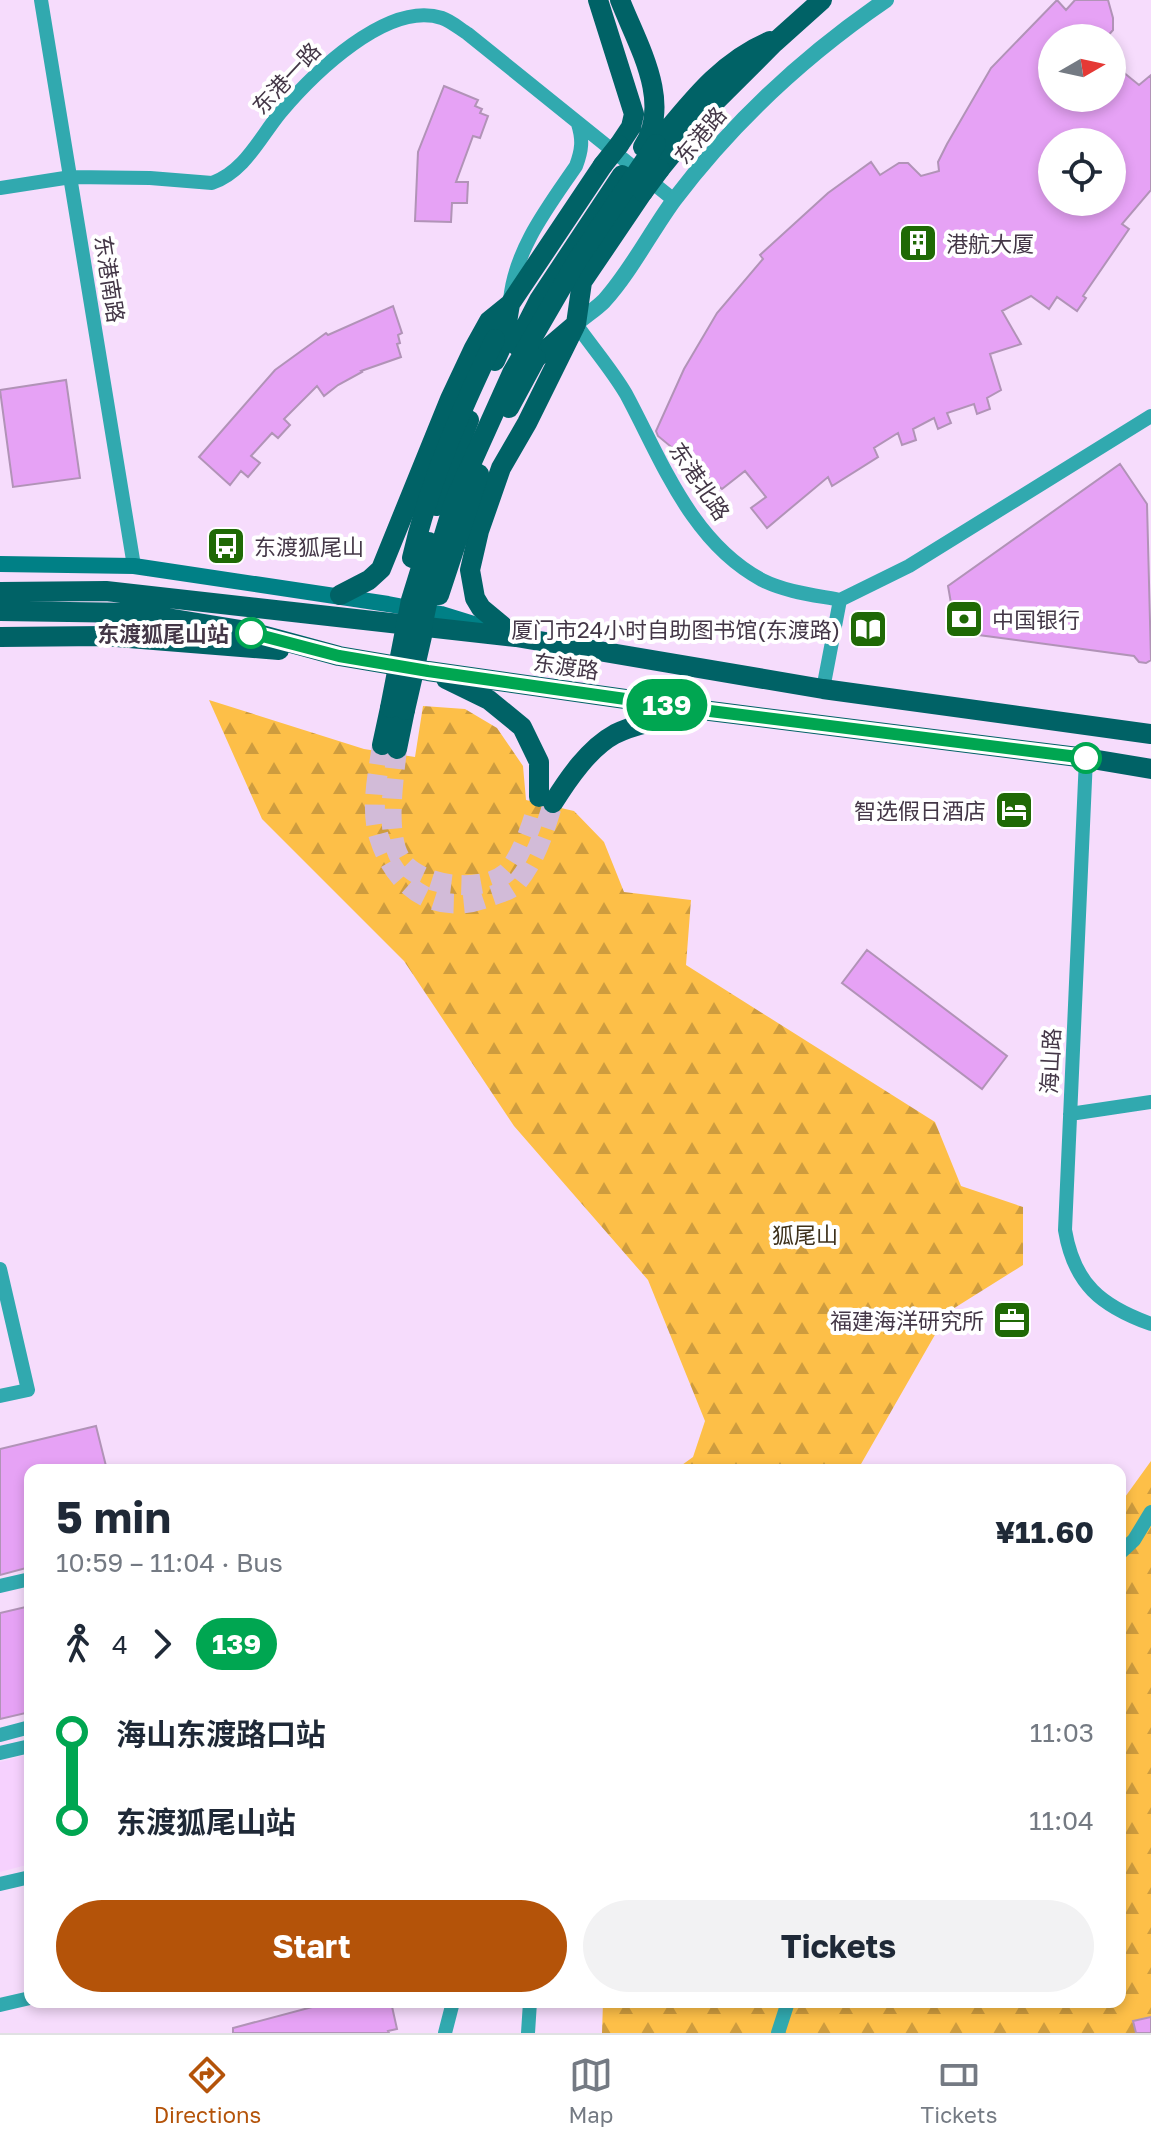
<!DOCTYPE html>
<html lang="en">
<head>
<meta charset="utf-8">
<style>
	:root { --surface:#fff; --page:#f2f2f3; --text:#1f2937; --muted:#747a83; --line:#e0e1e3; --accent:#b45309 }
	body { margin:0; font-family:"Golos Text","Noto Sans SC",sans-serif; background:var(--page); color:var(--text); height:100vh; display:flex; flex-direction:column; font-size:30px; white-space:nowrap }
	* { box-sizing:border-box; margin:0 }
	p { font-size:26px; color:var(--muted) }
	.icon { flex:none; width:44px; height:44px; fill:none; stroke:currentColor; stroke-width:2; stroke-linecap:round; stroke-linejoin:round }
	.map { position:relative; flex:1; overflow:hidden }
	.panel { position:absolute; left:24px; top:1464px; width:1102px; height:544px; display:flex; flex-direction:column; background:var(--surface); border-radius:16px; box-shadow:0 4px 12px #0003 }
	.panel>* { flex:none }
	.badge { padding:0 16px; border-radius:26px; font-size:28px; line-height:52px }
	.needle { width:52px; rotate:81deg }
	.fabs { position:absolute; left:1038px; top:24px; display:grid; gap:16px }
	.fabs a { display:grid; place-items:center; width:88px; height:88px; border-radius:50%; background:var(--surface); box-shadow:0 4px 12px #0003; font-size:40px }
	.map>.badge { position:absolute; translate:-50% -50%; box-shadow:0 0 0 4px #fff }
	.legs { display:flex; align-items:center; gap:12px; height:88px; padding:0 32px; font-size:26px }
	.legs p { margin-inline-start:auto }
	.overview { display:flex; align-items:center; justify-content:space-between; height:136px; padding:0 32px }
	h1 { font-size:44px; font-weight:700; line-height:60px }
	.action { display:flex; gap:16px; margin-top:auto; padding:16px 32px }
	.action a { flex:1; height:92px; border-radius:48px; background:var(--accent); color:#fff; font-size:32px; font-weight:700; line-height:92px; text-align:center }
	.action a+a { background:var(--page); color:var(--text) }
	ul { padding:0 32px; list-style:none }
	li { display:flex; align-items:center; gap:28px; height:88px; font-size:30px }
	li i { display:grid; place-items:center; width:12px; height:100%; margin:0 10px; background:currentColor }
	li i::after { content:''; width:20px; height:20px; margin:-10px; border:6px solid; border-radius:50%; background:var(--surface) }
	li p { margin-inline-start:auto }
	li:first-child i { background:linear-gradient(#0000 50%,currentColor 0) }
	li:last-child i { background:linear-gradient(currentColor 50%,#0000 0) }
	.dock { display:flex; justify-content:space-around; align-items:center; height:112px; border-top:2px solid var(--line); background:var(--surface); font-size:22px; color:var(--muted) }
	.dock a { display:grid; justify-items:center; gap:4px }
	.dock .selected { color:var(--accent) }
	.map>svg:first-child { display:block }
	.built { fill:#f6d1fe }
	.forest { fill:url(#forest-firs) }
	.building { fill:#e6a2f5; stroke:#b193b7; stroke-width:2; fill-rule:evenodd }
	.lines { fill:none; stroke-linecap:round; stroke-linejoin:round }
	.primary-tunnel { stroke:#d2bbd8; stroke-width:20; stroke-dasharray:20 10; stroke-linecap:butt }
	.minor { stroke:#31a9af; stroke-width:14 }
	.tertiary { stroke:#31a9af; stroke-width:16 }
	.secondary { stroke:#008086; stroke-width:16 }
	.primary { stroke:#006266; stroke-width:20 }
	.primary-bridge { stroke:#006266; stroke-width:20 }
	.line-1-casing { stroke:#fff; stroke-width:18 }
	.line-1 { stroke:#00a651; stroke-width:12 }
	.stop-1-dot { fill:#fff; stroke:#00a651; stroke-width:4 }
	.labels { text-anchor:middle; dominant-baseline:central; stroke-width:8; stroke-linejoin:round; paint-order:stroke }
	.street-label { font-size:22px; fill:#443747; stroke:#fff }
	.poi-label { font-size:22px; fill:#443747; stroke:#fff; text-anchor:start }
	.stop-label { font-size:22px; font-weight:bold; fill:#443747; stroke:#fff; text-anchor:end }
	.park-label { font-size:22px; fill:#3e311b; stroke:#fff }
</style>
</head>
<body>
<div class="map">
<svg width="1151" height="2033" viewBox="0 0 1151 2033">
	<defs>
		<pattern id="forest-firs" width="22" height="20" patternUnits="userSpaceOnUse" patternTransform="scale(2)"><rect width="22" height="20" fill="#fdbf48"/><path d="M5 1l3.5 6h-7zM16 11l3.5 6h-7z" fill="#ce9c3e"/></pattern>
	</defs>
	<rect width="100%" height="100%" fill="#f6dcfc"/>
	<path class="built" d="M30 1754V1864L0 1872V1762Z"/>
	<path class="forest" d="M209 700 364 749 415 757 423 706 465 709 497 728 523 766 526 800 574 811 604 842 624 892 691 900 686 965 935 1122 961 1186 1023 1207V1265L948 1312 861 1464 865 1470H675L693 1457 705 1421 648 1280 514 1126 404 961 262 819Z
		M1151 1461V2033H602L603 2002H1120V1504Z"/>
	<path class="building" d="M1057 0 1066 10 1075 0H1108L1113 18V30L1106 38H1052V98H1112V63L1139 85 1151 75V190L1122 224 1129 229 1083 296 1086 298 1077 311 1057 297 1049 309 1031 296 1002 311 1021 344 990 354 1001 390 987 398 990 409 977 414 974 404 947 413 951 423 938 429 934 418 913 429 916 440 902 445 898 433 874 448 878 457 832 486 828 477 767 528 751 508 766 497 745 471 722 489 658 436 656 431 684 369 717 313 763 259 760 255 828 193 871 162 880 175 899 163H908L921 176 939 171 938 162 947 144 991 68ZM1052 142H1112V202H1052Z
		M444 86 478 100 475 106 482 109 480 113 488 116 480 138 473 136 456 182H468L467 203H452L451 222 415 221 418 152Z
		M393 306 402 333 398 335 400 343 397 344 401 357 361 371 362 372 338 385 324 396 317 386 284 419 290 425 278 438 272 433 251 456 260 463 248 477 241 471 230 485 199 457 275 370 326 333 328 335Z
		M66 380 80 478 13 487 0 390Z
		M1120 464 1147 504 1151 660 1146 663 1139 662 1134 656 956 632 948 586Z
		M867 950 1007 1056 982 1089 842 983Z
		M96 1426 107 1470H30V1567L0 1575V1449Z
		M30 1606V1712L0 1719V1613Z
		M331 2002H391L397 2029 388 2031 389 2033H233V2028Z
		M1151 2017V2033H1136L1133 2021Z"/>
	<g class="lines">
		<path class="primary-tunnel" d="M382 745C378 774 370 808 379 837 394 886 434 917 486 898 495 894 507 892 514 886 535 863 544 832 553 803
			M397 749C394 778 385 832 400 858 417 887 482 894 506 873 518 862 531 828 535 813"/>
		<path class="minor" d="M41 0 134 566
			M0 188 71 177 150 178 212 183C244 172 259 139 280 113 312 75 387 0 442 18 451 21 460 29 468 34L674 200
			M510 300C515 249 548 207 576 166 582 150 583 140 578 124
			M576 324C592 347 612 370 626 394 662 461 691 542 762 580 786 592 814 595 840 600
			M823 689 840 600 909 566 1151 416
			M1086 758 1065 1230C1074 1284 1101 1306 1151 1324
			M1070 1114 1151 1102
			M0 1269 28 1390 0 1396
			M1120 1553 1134 1540 1151 1512
			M0 1586 30 1579
			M0 1735 30 1727
			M0 1753 30 1746
			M0 1884 30 1877
			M0 2005 30 1998
			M445 2033 453 2002
			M528 2033 530 2002
			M778 2033 788 2002"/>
		<path class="tertiary" d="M576 324C585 316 596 309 604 301 631 271 650 233 674 200 734 121 804 56 886 0"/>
		<path class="secondary" d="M0 564 134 566 388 604 441 614 483 627"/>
		<path class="primary" d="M598 0 634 114 631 127 619 145
			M620 0C637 44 673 102 643 147
			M656 144C690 103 720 62 770 41
			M660 169 713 104 774 43 822 0
			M516 345 539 300 622 175
			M536 358 576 324 582 282 643 192
			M495 361 504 341 510 304
			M436 506 469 420
			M0 592 106 591 516 637 823 689 1151 734
			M340 595 369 580 381 569 450 399 474 348 489 321 510 304 603 165
			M0 611 137 613 247 631 339 656 428 671 710 711 1086 758 1151 769
			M0 637 104 636 279 650
			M516 637 481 608 475 598 470 570 479 531 501 468 527 423 576 324
			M446 679 489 700 522 727 539 762V797
			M382 745 390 708
			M397 749 405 710
			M553 803C568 779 589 748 615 734 639 722 669 719 694 714"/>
		<path class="primary-bridge" d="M603 165 619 145
			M643 192 660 169
			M509 408 536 358
			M412 558C429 482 461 410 495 339
			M439 595 479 474
			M418 647 435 565 454 502 512 373 578 259 656 144
			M390 708 411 600 429 542
			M405 710 422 636"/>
	</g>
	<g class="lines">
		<defs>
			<path id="line-1" d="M251 633 339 656 428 671 710 711 1086 758"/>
		</defs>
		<use href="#line-1" class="line-1-casing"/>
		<use href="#line-1" class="line-1"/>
	</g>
	<defs>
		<symbol id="building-square" viewBox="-11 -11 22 22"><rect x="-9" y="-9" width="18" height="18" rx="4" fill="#1f6905" stroke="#fff"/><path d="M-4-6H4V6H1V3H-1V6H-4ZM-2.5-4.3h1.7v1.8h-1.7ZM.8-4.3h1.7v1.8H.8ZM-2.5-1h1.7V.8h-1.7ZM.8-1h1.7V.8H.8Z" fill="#fff"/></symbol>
		<symbol id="bus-square" viewBox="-11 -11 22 22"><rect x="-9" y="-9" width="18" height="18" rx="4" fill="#1f6905" stroke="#fff"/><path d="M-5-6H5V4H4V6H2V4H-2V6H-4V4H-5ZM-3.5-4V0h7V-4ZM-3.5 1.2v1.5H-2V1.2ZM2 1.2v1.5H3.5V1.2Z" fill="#fff"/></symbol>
		<symbol id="bank-square" viewBox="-11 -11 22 22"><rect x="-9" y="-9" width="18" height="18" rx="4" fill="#1f6905" stroke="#fff"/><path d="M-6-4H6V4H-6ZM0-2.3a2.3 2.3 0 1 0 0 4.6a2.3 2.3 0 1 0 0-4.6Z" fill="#fff"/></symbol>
		<symbol id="library-square" viewBox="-11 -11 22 22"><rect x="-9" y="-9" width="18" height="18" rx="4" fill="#1f6905" stroke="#fff"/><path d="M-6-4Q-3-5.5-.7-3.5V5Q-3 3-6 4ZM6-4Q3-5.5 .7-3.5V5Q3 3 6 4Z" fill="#fff"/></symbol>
		<symbol id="hotel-square" viewBox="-11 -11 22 22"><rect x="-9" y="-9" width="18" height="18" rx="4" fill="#1f6905" stroke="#fff"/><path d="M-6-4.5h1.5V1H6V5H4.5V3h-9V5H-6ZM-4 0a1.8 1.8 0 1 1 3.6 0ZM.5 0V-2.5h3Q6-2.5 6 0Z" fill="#fff"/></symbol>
		<symbol id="office-square" viewBox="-11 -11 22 22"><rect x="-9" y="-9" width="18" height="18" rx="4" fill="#1f6905" stroke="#fff"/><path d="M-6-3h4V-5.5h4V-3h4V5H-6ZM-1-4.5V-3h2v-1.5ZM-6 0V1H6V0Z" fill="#fff"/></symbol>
	</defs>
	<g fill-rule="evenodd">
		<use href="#building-square" x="896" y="221" width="44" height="44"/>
		<use href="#bus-square" x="204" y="524" width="44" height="44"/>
		<use href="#bank-square" x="942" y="597" width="44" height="44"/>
		<use href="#library-square" x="846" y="607" width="44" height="44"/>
		<use href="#hotel-square" x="992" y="788" width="44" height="44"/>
		<use href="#office-square" x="990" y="1298" width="44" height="44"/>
	</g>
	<g class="stop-1-dot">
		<circle cx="251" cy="633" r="14"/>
		<circle cx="1086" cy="758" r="14"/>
	</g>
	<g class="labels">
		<g class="street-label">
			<text transform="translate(286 78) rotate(-47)">东港一路</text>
			<text transform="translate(700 135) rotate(-50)">东港路</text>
			<text transform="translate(110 279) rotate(81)">东港南路</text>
			<text transform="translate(700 481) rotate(56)">东港北路</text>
			<text transform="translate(566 666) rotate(8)">东渡路</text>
			<text transform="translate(1050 1061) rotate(-87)">海山路</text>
		</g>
		<g class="poi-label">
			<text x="946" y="243">港航大厦</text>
			<text x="254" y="546">东渡狐尾山</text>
			<text x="992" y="619">中国银行</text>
			<text x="840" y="629" text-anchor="end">厦门市24小时自助图书馆(东渡路)</text>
			<text x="986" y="810" text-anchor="end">智选假日酒店</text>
			<text x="984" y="1320" text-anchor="end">福建海洋研究所</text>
		</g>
		<g class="stop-label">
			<text x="229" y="633">东渡狐尾山站</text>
		</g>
		<g class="park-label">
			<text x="805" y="1234">狐尾山</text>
		</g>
	</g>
</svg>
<div class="fabs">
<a><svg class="needle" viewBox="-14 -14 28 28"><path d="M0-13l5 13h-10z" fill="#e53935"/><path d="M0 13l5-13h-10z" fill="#747a83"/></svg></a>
<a><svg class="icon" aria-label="locate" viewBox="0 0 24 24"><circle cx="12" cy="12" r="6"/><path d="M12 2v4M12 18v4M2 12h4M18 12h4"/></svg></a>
</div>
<b class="badge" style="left:667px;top:705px;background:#00a651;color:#fff">139</b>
<section class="panel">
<div class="overview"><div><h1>5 min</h1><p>10:59 – 11:04 · Bus</p></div><b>¥11.60</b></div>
<div class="legs"><svg class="icon" aria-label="walk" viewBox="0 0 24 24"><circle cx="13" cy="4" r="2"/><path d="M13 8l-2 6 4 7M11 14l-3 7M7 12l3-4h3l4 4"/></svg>4<svg class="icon" aria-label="forward" viewBox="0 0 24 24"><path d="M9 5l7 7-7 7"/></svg><b class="badge" style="background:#00a651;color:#fff">139</b></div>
<ul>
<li><i style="color:#00a651"></i><b>海山东渡路口站</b><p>11:03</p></li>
<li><i style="color:#00a651"></i><b>东渡狐尾山站</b><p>11:04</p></li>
</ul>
<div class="action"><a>Start</a><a>Tickets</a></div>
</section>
</div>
<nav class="dock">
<a class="selected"><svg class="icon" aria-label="directions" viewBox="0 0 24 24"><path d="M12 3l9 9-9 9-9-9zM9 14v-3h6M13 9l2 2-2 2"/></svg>Directions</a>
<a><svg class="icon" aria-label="map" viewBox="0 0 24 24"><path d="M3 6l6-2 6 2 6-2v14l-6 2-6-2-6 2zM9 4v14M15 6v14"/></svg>Map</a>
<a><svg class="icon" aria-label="tickets" viewBox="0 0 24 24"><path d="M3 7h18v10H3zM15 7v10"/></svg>Tickets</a>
</nav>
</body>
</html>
